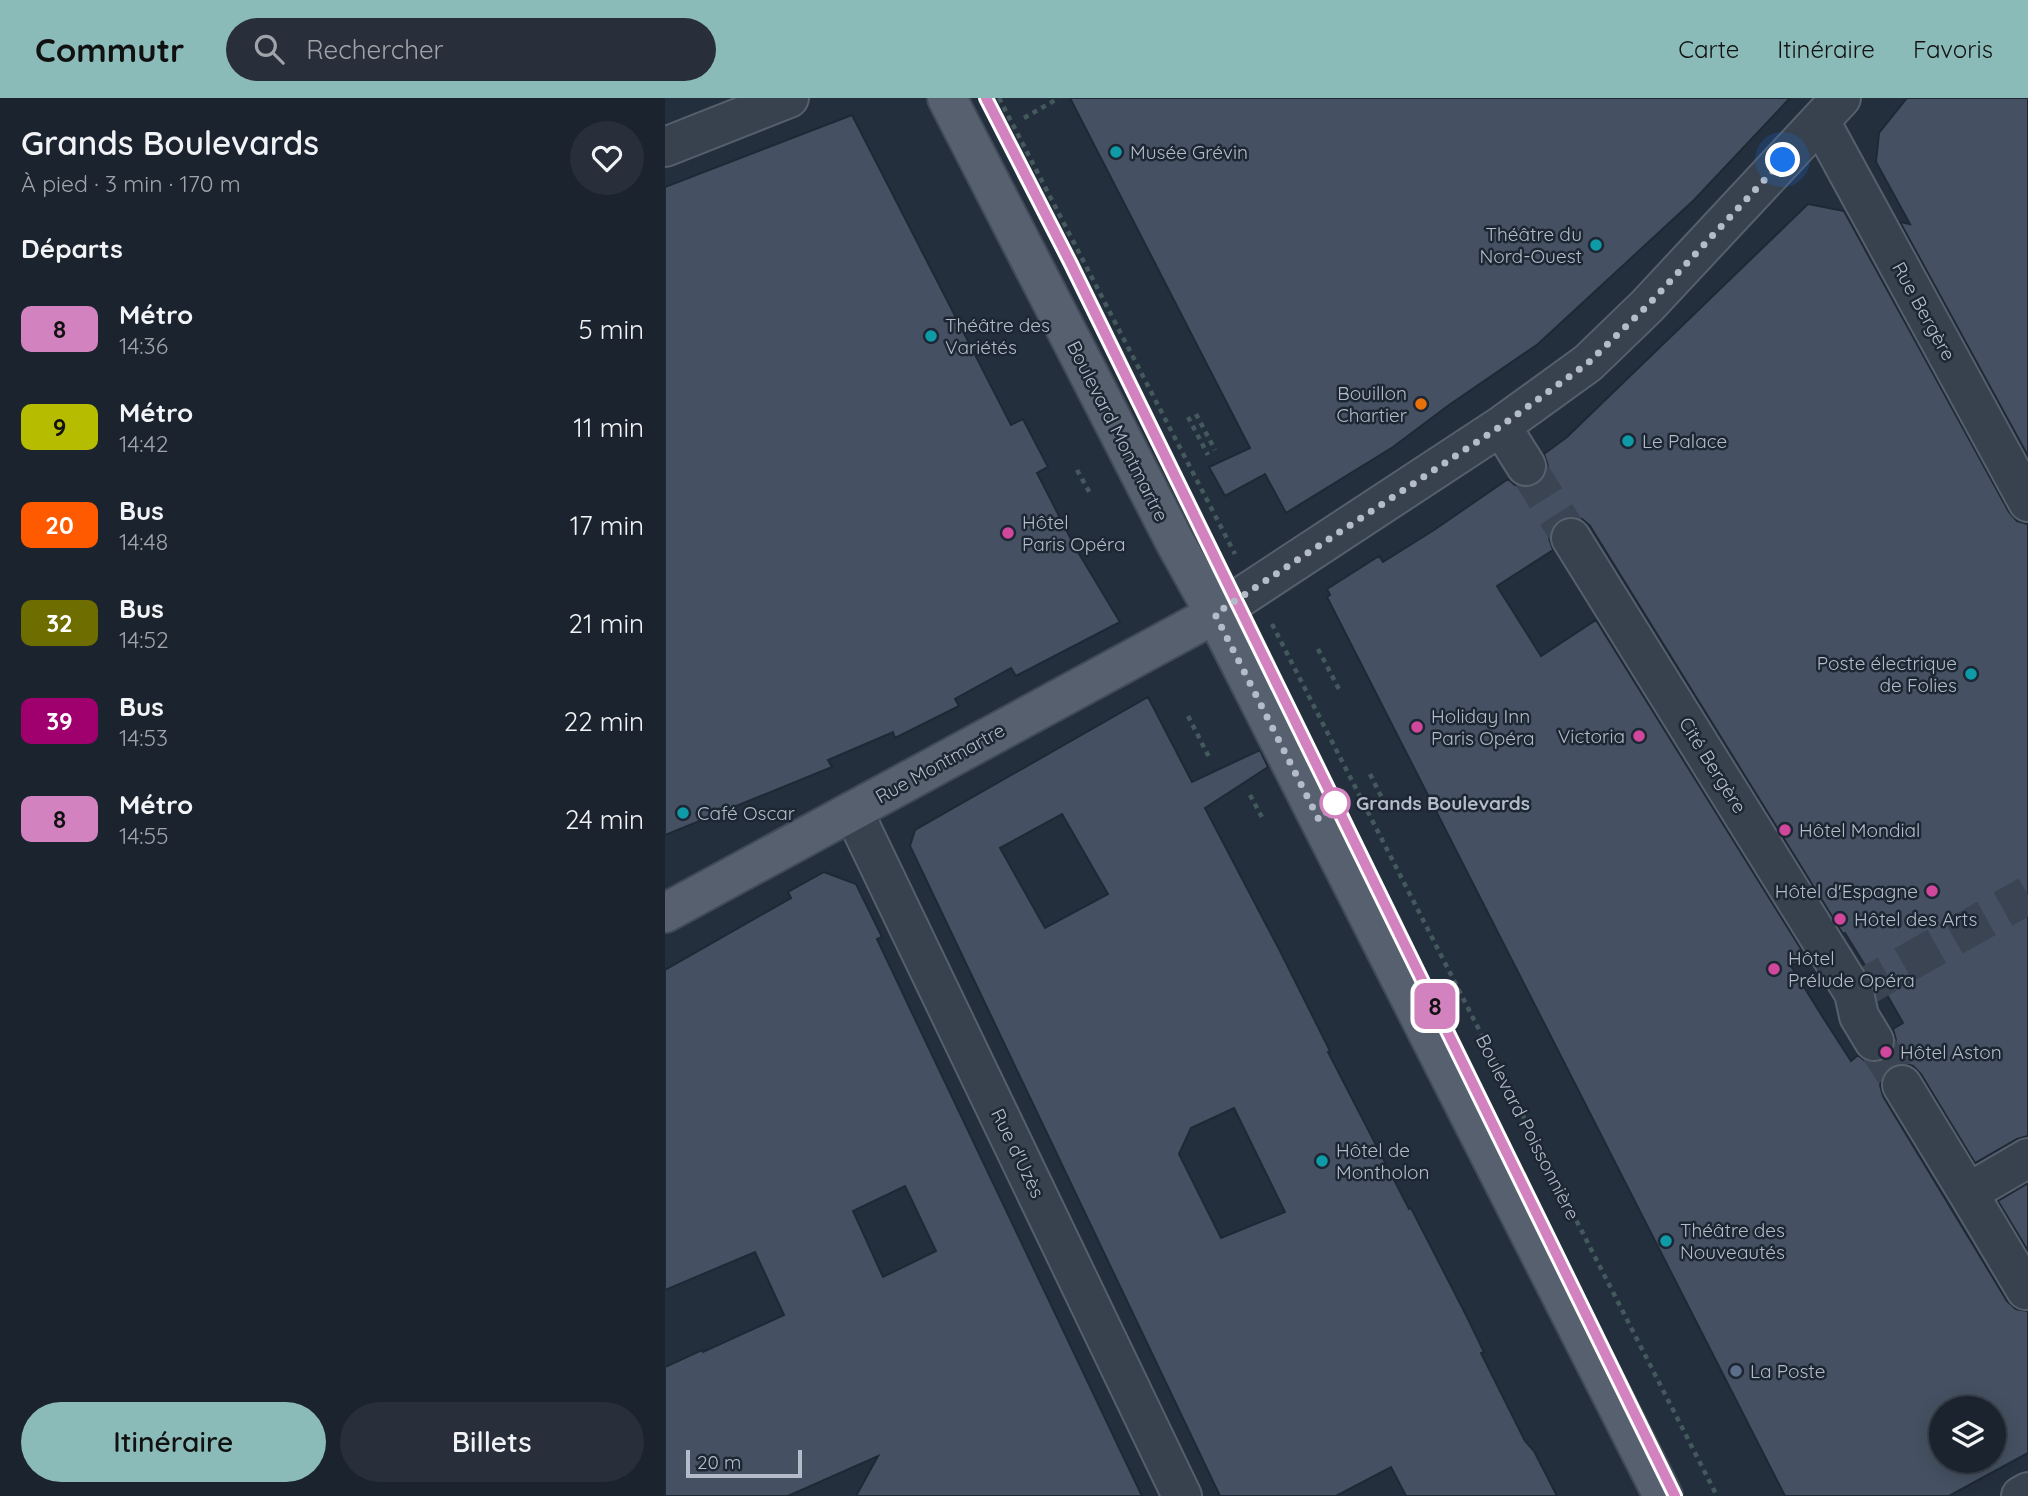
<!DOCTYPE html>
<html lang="fr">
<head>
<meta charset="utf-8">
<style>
	:root { --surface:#1b232e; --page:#282f3a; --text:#f1f3f6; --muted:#a0a4aa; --line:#39404a; --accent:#8bbbb9 }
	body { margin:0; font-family:Quicksand,sans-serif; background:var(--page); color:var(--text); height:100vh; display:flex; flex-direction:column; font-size:26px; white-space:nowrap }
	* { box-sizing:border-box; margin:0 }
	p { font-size:23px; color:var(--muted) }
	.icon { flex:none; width:38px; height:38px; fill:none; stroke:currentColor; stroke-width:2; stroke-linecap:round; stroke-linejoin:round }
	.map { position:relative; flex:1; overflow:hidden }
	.details { display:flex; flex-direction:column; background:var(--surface); width:665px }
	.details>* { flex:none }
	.badge { padding:0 14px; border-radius:10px; font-size:24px; line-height:46px }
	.tools { position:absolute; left:1264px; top:1298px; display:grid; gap:14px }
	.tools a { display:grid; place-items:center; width:77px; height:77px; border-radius:50%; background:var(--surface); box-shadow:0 4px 18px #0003,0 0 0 2px var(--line); font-size:35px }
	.scale { position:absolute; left:21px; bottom:18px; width:116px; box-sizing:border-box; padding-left:7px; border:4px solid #b4bcc9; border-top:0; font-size:19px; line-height:24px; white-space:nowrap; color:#b4bcc9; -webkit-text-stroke:5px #1d2633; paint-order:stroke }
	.you { position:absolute; width:35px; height:35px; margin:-18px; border:5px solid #fff; border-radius:50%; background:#1a73e8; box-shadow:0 0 0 10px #1a73e833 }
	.map>.badge { position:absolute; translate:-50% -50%; box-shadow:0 0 0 4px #fff }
	h2 { padding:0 21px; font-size:26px; line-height:63px }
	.round { display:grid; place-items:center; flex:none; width:74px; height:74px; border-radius:37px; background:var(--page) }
	.summary { display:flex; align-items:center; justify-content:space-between; height:119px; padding:0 21px }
	h1 { font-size:33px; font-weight:600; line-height:52px }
	.action { display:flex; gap:14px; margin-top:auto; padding:14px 21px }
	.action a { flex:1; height:80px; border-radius:42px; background:var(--accent); color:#111; font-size:28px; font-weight:600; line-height:80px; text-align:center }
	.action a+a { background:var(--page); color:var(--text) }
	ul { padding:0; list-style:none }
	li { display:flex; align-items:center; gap:21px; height:98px; padding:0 21px }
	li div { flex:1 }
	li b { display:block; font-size:26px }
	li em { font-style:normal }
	li .badge { min-width:77px; font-weight:700; text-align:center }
	header { display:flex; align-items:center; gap:42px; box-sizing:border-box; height:98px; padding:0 35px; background:var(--accent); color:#111 }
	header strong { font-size:33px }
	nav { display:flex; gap:38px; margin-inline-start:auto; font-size:24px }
	.search { width:490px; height:63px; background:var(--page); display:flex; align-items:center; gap:18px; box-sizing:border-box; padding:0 24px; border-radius:38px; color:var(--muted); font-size:26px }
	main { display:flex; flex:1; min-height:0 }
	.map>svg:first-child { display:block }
	.building { fill:#455162; stroke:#1f2835; stroke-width:2; fill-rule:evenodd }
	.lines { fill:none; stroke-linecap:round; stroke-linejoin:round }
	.minor-tunnel { stroke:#3a4453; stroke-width:38; stroke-dasharray:38 19; stroke-linecap:butt }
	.minor-casing { stroke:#565f6c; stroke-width:42 }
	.major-casing { stroke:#414a57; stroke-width:42 }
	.path { stroke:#44595c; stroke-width:4.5; stroke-dasharray:5 5; stroke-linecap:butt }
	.minor { stroke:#38414e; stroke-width:38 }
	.major { stroke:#56606e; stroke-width:38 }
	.line-casing { stroke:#fff; stroke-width:16 }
	.line { stroke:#d282be; stroke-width:10 }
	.walk { stroke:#b4bcc9; stroke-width:7; stroke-dasharray:0 12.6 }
	.culture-dot { fill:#0f9aa8; stroke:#1d2633; stroke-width:2.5 }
	.food-dot { fill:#e8710a; stroke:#1d2633; stroke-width:2.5 }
	.hotel-dot { fill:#d1479c; stroke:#1d2633; stroke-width:2.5 }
	.stop-dot { fill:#fff; stroke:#d282be; stroke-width:3.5 }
	.service-dot { fill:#5c6f8a; stroke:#1d2633; stroke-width:2.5 }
	.labels { text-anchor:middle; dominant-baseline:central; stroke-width:5; stroke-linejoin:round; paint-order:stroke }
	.poi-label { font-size:19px; fill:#b4bcc9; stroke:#1d2633; text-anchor:start }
	.street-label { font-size:19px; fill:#b4bcc9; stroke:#1d2633 }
	.stop-label { font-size:19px; font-weight:bold; fill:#b4bcc9; stroke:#1d2633; text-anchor:start }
</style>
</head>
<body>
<header>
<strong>Commutr</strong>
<div class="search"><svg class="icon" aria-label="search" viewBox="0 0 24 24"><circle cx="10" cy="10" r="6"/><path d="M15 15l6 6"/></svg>Rechercher</div>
<nav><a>Carte</a><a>Itinéraire</a><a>Favoris</a></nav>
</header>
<main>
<section class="details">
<div class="summary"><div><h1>Grands Boulevards</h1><p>À pied · 3 min · 170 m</p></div><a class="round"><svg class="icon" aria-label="heart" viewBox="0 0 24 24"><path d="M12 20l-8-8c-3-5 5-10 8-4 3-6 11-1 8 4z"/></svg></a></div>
<h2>Départs</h2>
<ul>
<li><span class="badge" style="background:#d282be;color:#111">8</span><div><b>Métro</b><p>14:36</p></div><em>5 min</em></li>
<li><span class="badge" style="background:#b6bd00;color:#111">9</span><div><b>Métro</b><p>14:42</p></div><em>11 min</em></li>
<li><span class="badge" style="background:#ff5a00;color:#fff">20</span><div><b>Bus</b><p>14:48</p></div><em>17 min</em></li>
<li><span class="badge" style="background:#6e6e00;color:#fff">32</span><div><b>Bus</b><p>14:52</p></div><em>21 min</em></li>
<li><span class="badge" style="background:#a0006e;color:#fff">39</span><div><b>Bus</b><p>14:53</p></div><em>22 min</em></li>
<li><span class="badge" style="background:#d282be;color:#111">8</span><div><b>Métro</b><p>14:55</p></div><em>24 min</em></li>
</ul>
<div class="action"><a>Itinéraire</a><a>Billets</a></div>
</section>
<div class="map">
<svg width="1363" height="1398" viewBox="0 0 1363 1398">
	<rect width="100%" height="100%" fill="#242f3e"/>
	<path class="building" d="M405 0H1125L1029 102 873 246 784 307 728 349 621 415 600 376 560 398 544 369 585 350Z
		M1242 0H1363V358L1235 124 1245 126 1211 64 1214 35Z
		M187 17 346 327 358 321 383 369 372 375 410 449 455 524 351 578 346 570 290 601 294 608 230 640 228 634 163 662 167 669 0 737V89Z
		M1143 106 1179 113 1344 414 1352 423 1363 426V1038L1352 1041 1310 1065 1256 976 1248 968 1237 965 1226 968 1218 976 1215 987 1218 998 1342 1203 1351 1211 1363 1213V1355L1284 1398H1120L662 499 665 497 662 491 714 458 718 464 769 432 843 381 850 387 861 390 873 386 880 379 883 368 879 356 902 339ZM906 418 917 421 925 428 1178 836 1180 835 1201 869 1205 867 1238 925 1228 931 1231 942 1228 953 1220 962 1209 965 1199 962 1193 957 1186 963 1157 918 1126 868 1141 859 931 522 876 558 832 488 888 452 884 440 887 429 895 421ZM1276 1311H1328V1363H1276Z
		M483 599 527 684 595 652 603 669 540 710 615 853 665 953 663 954 744 1111 746 1110 801 1217 819 1254 816 1255 860 1343 869 1353 892 1398H741L726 1369 671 1398H555L245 748 250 732ZM397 716 443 796 380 830 335 750ZM569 1010 620 1114 556 1140 514 1056 526 1030Z
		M159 774 191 786 217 839 212 841 249 919 477 1398H191L213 1358 123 1398H0V1269L37 1252 38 1254 119 1217 90 1154 0 1192V872L126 800 123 794ZM240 1088 271 1153 218 1179 188 1113Z
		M1363 1085V1153L1333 1103Z"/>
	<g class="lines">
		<path class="minor-tunnel" d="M861 368 906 440
			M1189 895 1363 797
			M1209 943 1237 987"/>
		<defs>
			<path id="minor" d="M1155 23 1363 404
				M0 49 124 0
				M836 328 861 368
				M906 440 1189 895 1194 918 1209 943
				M550 516 836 328 923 265 982 208 1176 0
				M188 713 517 1398
				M1237 987 1303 1095 1363 1060
				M1303 1095 1361 1192
				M1356 1398 1363 1394"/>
			<path id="major" d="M282 0 510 444 550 516 998 1398
				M0 815 550 516"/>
		</defs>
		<use href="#minor" class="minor-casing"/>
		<use href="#major" class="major-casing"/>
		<path class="path" d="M334 0 570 456
			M359 20 394 0
			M531 316 550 352
			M523 319 543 357
			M412 372 426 397
			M607 526 1052 1398
			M653 551 675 593
			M523 618 544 659
			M705 676 718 702
			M585 697 599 723"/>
		<use href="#minor" class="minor"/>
		<use href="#major" class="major"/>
	</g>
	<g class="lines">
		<defs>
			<path id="line" d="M321 0 406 166 1010 1398"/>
		</defs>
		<use href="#line" class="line-casing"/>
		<use href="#line" class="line"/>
		<path class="walk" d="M670 705 654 722 550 516 836 328 923 265 982 208 1118 62"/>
	</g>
	<g class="culture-dot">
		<circle cx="451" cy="54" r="7"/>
		<circle cx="931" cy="147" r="7"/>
		<circle cx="266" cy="238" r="7"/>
		<circle cx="963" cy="343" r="7"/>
		<circle cx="1306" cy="576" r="7"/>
		<circle cx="18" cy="715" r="7"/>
		<circle cx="657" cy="1063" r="7"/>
		<circle cx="1001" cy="1143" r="7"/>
	</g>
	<circle class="food-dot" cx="756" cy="306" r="7"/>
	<g class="hotel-dot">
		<circle cx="343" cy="435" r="7"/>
		<circle cx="752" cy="629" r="7"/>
		<circle cx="974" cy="638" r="7"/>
		<circle cx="1120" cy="732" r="7"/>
		<circle cx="1267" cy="793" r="7"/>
		<circle cx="1175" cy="821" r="7"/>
		<circle cx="1109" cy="871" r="7"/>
		<circle cx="1221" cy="954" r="7"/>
	</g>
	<circle class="stop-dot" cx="670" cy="705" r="14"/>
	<circle class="service-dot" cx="1071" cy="1273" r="7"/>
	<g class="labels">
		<g class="poi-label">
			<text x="465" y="54">Musée Grévin</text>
			<text x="917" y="136" text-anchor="end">Théâtre du<tspan x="917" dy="22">Nord-Ouest</tspan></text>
			<text x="280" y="227">Théâtre des<tspan x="280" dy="22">Variétés</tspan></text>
			<text x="742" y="295" text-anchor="end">Bouillon<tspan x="742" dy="22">Chartier</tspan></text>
			<text x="977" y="343">Le Palace</text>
			<text x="357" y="424">Hôtel<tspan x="357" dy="22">Paris Opéra</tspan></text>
			<text x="1292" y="565" text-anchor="end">Poste électrique<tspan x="1292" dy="22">de Folies</tspan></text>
			<text x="766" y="618">Holiday Inn<tspan x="766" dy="22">Paris Opéra</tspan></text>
			<text x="960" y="638" text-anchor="end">Victoria</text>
			<text x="32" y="715">Café Oscar</text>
			<text x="1134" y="732">Hôtel Mondial</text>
			<text x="1253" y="793" text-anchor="end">Hôtel d'Espagne</text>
			<text x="1189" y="821">Hôtel des Arts</text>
			<text x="1123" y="860">Hôtel<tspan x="1123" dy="22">Prélude Opéra</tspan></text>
			<text x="1235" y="954">Hôtel Aston</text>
			<text x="671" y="1052">Hôtel de<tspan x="671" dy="22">Montholon</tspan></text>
			<text x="1015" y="1132">Théâtre des<tspan x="1015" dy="22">Nouveautés</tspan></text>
			<text x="1085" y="1273">La Poste</text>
		</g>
		<g class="street-label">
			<text transform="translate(1259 213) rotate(61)">Rue Bergère</text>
			<text transform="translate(453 333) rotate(63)">Boulevard Montmartre</text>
			<text transform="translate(275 665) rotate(-29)">Rue Montmartre</text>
			<text transform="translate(1048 667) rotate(58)">Cité Bergère</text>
			<text transform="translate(863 1029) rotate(63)">Boulevard Poissonnière</text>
			<text transform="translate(353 1055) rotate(64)">Rue d'Uzès</text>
		</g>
		<g class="stop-label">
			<text x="691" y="705">Grands Boulevards</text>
		</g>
	</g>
</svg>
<div class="tools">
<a><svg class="icon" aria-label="layers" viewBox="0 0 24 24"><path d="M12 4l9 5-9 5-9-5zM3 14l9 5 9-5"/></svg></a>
</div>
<div class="scale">20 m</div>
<div class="you" style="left:1118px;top:62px"></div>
<b class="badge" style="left:770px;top:908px;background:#d282be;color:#111">8</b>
</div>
</main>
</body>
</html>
